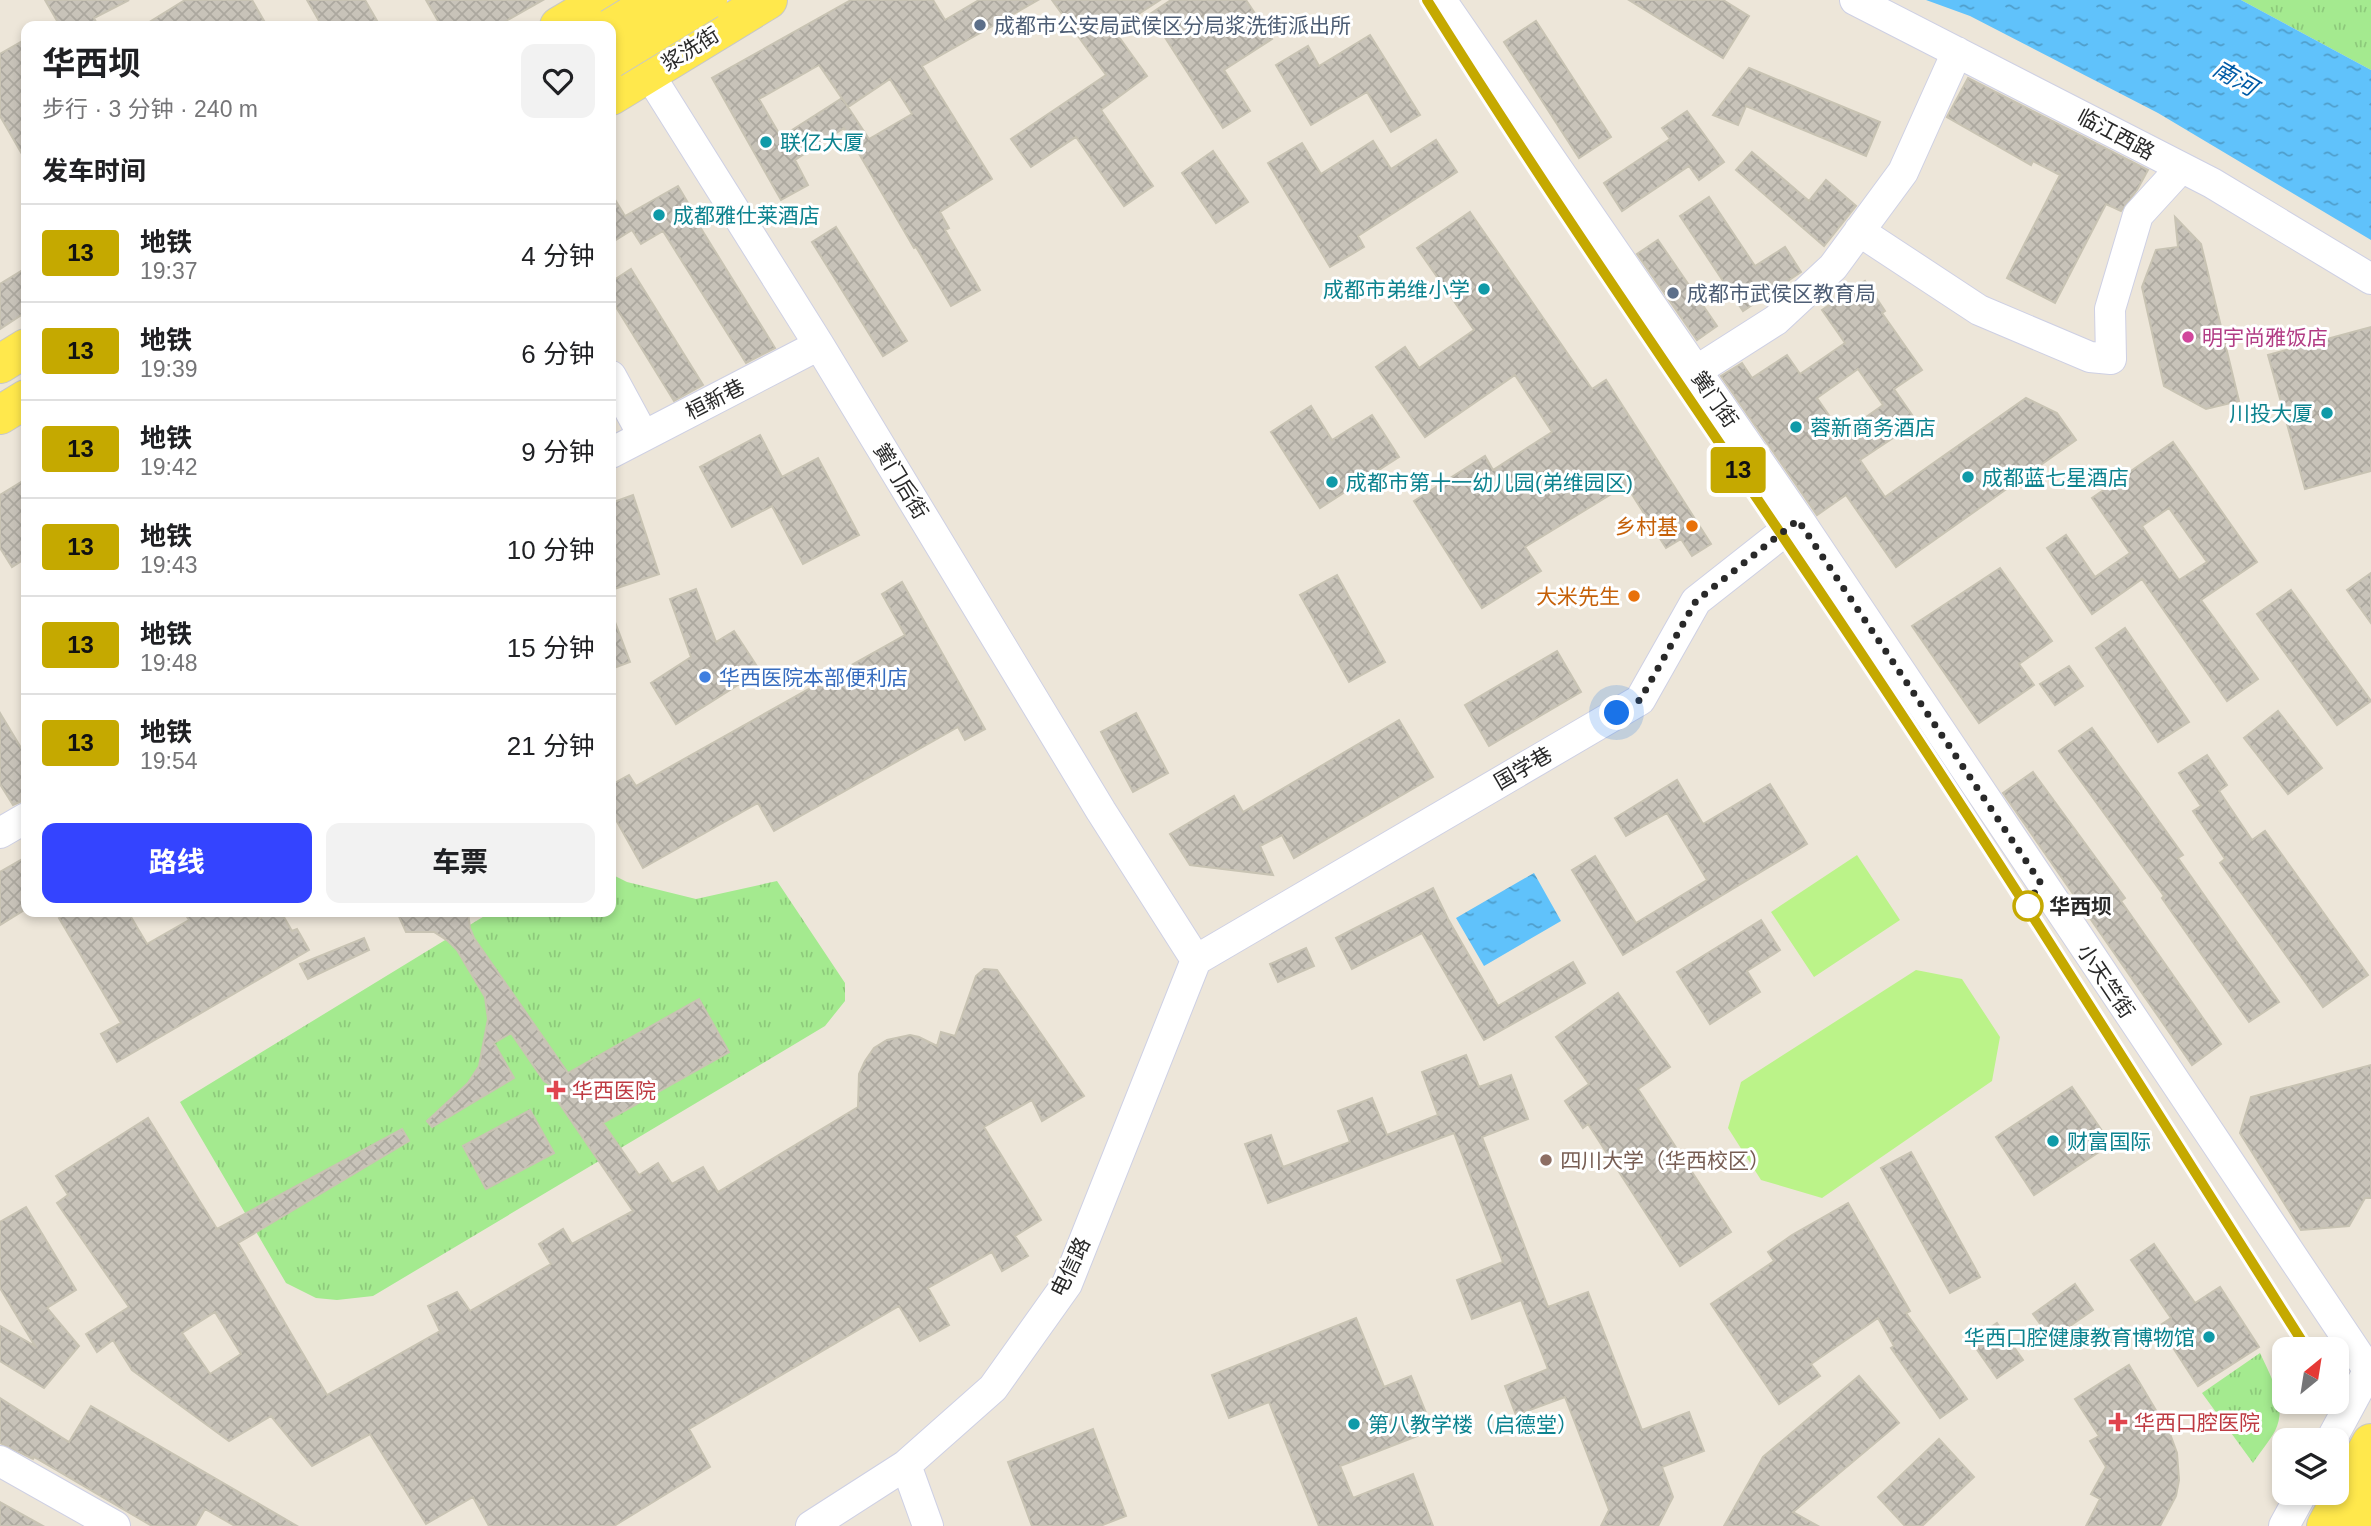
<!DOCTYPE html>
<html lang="zh">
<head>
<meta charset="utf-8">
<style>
	:root { --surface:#fff; --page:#f2f2f2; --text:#202124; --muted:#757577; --line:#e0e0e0; --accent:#3444ff }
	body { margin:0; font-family:Helvetica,"Noto Sans SC",sans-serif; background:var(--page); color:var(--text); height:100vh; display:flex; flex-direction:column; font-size:26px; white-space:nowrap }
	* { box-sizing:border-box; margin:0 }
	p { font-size:23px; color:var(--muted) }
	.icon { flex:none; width:38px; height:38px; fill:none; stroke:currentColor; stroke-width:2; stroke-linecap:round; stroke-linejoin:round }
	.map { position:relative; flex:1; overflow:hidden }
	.drawer { position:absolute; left:21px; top:21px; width:595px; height:896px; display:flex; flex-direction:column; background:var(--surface); border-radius:14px; box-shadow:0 4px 10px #0003 }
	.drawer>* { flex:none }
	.badge { padding:0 14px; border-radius:5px; font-size:24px; line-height:46px }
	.needle { width:46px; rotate:30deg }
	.fabs { position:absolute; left:2272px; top:1337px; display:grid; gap:14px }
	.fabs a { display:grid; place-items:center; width:77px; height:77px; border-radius:14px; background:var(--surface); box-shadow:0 4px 10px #0003; font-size:35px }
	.you { position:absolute; width:35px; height:35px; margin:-18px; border:5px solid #fff; border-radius:50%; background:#1a73e8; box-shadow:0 0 0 10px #1a73e833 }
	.map>.badge { position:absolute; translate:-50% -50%; box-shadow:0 0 0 4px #fff }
	h2 { padding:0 21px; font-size:26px; line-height:63px }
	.round { display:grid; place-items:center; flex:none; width:74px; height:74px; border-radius:14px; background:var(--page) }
	.overview { display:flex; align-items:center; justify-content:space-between; height:119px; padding:0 21px }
	h1 { font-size:33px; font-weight:700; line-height:52px }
	.button { display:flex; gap:14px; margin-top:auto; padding:14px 21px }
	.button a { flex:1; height:80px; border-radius:14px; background:var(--accent); color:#fff; font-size:28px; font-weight:700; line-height:80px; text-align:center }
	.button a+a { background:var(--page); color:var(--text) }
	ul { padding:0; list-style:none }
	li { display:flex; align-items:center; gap:21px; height:98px; padding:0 21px; border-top:2px solid var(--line) }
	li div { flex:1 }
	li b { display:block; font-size:26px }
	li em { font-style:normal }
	li .badge { min-width:77px; font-weight:700; text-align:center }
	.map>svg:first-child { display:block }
	.grass { fill:url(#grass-tufts) }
	.pitch { fill:#bbf389 }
	.water { fill:url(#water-ripples) }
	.building { fill:url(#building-cross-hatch); stroke:#c8c3b3; stroke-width:2; fill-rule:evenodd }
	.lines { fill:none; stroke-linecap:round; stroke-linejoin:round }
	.minor-casing { stroke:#ced0e4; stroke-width:32 }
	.major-casing { stroke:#c7c7c7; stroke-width:40 }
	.minor { stroke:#fff; stroke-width:30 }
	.major { stroke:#ffe84c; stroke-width:38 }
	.major-bridge-casing { stroke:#c7c7c7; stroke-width:40; stroke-linecap:butt }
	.major-bridge { stroke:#ffe84c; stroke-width:38 }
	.line-casing { stroke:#fff; stroke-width:16 }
	.line { stroke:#c5a900; stroke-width:10 }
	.walk { stroke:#292929; stroke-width:7; stroke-dasharray:0 12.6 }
	.service-dot { fill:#5c6f8a; stroke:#fff; stroke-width:2.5 }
	.culture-dot { fill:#0f9aa8; stroke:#fff; stroke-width:2.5 }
	.hotel-dot { fill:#d1479c; stroke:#fff; stroke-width:2.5 }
	.food-dot { fill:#e8710a; stroke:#fff; stroke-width:2.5 }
	.shop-dot { fill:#3f7fe0; stroke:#fff; stroke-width:2.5 }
	.stop-dot { fill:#fff; stroke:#c5a900; stroke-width:3.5 }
	.health-dot { fill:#e0444e; stroke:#fff; stroke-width:2.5 }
	.education-dot { fill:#8d6e63; stroke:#fff; stroke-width:2.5 }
	.labels { text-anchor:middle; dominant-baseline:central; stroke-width:6; stroke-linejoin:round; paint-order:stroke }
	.service-label { font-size:21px; fill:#4e5e75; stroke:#fff; text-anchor:start }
	.street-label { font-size:21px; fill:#292929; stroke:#fff }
	.culture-label { font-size:21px; fill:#0d838f; stroke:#fff; text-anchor:start }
	.hotel-label { font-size:21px; fill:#b23c85; stroke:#fff; text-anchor:start }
	.food-label { font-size:21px; fill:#c56008; stroke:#fff; text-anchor:end }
	.shop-label { font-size:21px; fill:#366cbe; stroke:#fff; text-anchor:start }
	.stop-label { font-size:21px; font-weight:bold; fill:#292929; stroke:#fff; text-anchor:start }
	.health-label { font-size:21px; fill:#be3a42; stroke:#fff; text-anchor:start }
	.education-label { font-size:21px; fill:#785e54; stroke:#fff; text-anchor:start }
	.water-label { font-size:23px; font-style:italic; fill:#005ba6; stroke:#fff }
</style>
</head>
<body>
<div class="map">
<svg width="2371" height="1526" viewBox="0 0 2371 1526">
	<defs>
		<pattern id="grass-tufts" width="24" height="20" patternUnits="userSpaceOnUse" patternTransform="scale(1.75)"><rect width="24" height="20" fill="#a4ea8f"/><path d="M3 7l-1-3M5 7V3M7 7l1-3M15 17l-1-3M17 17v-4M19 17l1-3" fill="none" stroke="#8dc97b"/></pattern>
		<pattern id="water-ripples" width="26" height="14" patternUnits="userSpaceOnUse" patternTransform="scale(1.75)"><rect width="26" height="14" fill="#60c2fb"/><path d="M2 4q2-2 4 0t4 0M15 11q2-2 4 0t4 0" fill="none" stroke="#4f9ecb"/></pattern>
		<pattern id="building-cross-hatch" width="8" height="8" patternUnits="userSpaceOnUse" patternTransform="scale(1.75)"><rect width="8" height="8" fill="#c8c3b9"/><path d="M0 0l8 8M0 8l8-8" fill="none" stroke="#aca89f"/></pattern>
	</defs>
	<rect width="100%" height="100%" fill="#ede6d9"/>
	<path class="grass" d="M2241 0H2371V70Z
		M611 874 627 882 696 899 777 881 845 983V1001L825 1026 373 1296 337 1300 316 1298 286 1283 180 1102 491 912H611Z
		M2260 1353C2271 1377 2288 1405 2275 1431 2269 1442 2260 1452 2253 1463L2202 1393Z"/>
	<path class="pitch" d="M1857 855 1900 920 1814 977 1771 912Z
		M1916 970 1962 979 2000 1037 1992 1081 1822 1198 1761 1180 1728 1128 1741 1082Z"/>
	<path class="water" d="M1926 0H2241L2371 70V240L2158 113 1970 16Z
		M1534 873 1561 921 1484 966 1456 918Z"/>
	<path class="building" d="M45 0H129L94 18 98 26H60Z
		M185 0H252L267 26H143Z
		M307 0H365L380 26H322Z
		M426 0H543L497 26H441Z
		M851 0H933L945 20 979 0H1038L922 66 992 179 940 212 949 228 945 230 980 290 951 306 916 247 914 248 844 128 795 160 808 185 781 200 712 78ZM819 65 848 107 890 79 912 114 869 139 842 98 781 137 759 99Z
		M1052 0H1160L1114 30 1147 76 1101 110 1153 186 1124 206 1076 137 1031 167 1011 139 1106 75Z
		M1171 0H1246L1272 39 1224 70 1250 111 1223 128 1150 14Z
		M1629 0H1723L1749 16 1723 58Z
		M1536 21 1611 137 1579 158 1504 42Z
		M1370 35 1420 115 1391 132 1367 92 1311 125 1276 65 1308 46 1319 66Z
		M26 39V161L0 116V54Z
		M1749 68 1880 122 1866 156 1746 106 1738 125 1713 115Z
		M1968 78 2148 170 2137 190 2121 211 2106 204 2055 303 2007 278 2060 175 2033 161 2031 165 1947 117Z
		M1687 111 1724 162 1699 180 1689 166 1622 211 1604 183 1670 139 1662 128Z
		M1436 140 1457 172 1358 236 1364 247 1330 267 1268 163 1302 143 1321 174 1373 141 1391 169Z
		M1213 151 1248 202 1216 223 1182 173Z
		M1752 152 1809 201 1826 180 1856 206 1824 246 1736 170Z
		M678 186 694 213 692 214 775 348 746 363 663 231 641 244 632 230 611 243V193L625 216Z
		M1709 197 1755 266 1785 247 1801 272 1743 311 1680 216Z
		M1470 212 1592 389 1606 380 1711 544 1692 556 1681 539 1666 548 1626 485 1525 547 1541 571 1482 608 1414 501 1485 456 1493 470 1552 432 1515 375 1425 437 1376 367 1405 347 1419 368 1474 330 1417 248Z
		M2175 217 2201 244 2239 401 2206 409 2164 386 2142 287 2156 250 2178 247Z
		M836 227 907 341 883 356 812 242Z
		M1658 240 1717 326 1697 340 1637 254Z
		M26 268V312L0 329V284Z
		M631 269 703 385 674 401 611 299V282Z
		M1865 281 1885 311 1882 313 1922 370 1894 389 1917 422 1860 460 1885 497 2026 398 2057 413 2076 440 1896 567 1846 495 1817 515 1721 376 1742 363 1752 378 1787 355 1800 374 1845 343 1822 310ZM1858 369 1883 405 1842 434 1817 398Z
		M2371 327V471L2305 489 2268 355Z
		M1311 406 1332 440 1372 415 1399 457 1320 508 1271 432Z
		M760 435 782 477 818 458 859 535 803 564 772 506 732 527 700 467Z
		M2173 442 2257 562 2201 600 2258 679 2227 701 2142 579 2092 614 2047 548 2066 535 2095 577 2130 553 2092 498ZM2169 508 2207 562 2179 580 2142 526Z
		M26 479V558L12 567 0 548V495Z
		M633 495 659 574 611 590V503Z
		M2000 568 2052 641 2019 664 2034 685 1979 723 1912 626Z
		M2371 573V623L2347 590Z
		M1337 575 1385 662 1349 682 1300 595Z
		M902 582 985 729 965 740 958 727 774 831 758 803 643 868 611 811V785L629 775 636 786 905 635 882 594Z
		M696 589 716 642 734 631 760 671 676 724 651 683 691 657 670 599Z
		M2291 590 2371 701 2337 725 2257 614Z
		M612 614 630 662 611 669V615Z
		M2125 628 2189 722 2158 742 2096 648Z
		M1557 651 1581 692 1489 746 1465 705Z
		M2069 666 2083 686 2055 705 2040 684Z
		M2278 711 2322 768 2288 794 2244 738Z
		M0 713 26 756V799L13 805 0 784Z
		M1136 713 1168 773 1133 792 1101 732Z
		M1399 720 1433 777 1294 858 1282 835 1260 846 1273 875 1190 865 1170 834 1234 796 1243 812Z
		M2092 728 2183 855 2178 858 2279 1002 2249 1022 2162 898 2164 896 2059 751Z
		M2207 755 2227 785 2219 791 2252 840 2265 831 2368 975 2323 1007 2220 863 2225 859 2193 811 2201 806 2179 773Z
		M2033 772 2125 898 2121 901 2221 1044 2192 1065 2003 793Z
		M1677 780 1703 824 1770 784 1807 844 1623 955 1572 870 1595 856 1636 923 1707 880 1667 813 1626 836 1615 818Z
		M26 857V909L0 925V872Z
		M1433 888 1448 919 1498 1006 1573 962 1585 983 1484 1040 1422 933 1352 969 1336 938Z
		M69 912H128L147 944 189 920 184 912H256L260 918 269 912H281L292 931 297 929 309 950 117 1062 101 1034 121 1023 59 918Z
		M397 912H468L470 928 474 938 568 1073 699 999 729 1052 603 1123 639 1175 658 1163 672 1184 703 1167 718 1192 858 1107 859 1074 865 1061 874 1048 887 1040 910 1035 919 1037 937 1046 941 1032 955 1036 976 976 984 969 997 970 1084 1096 1042 1121 1032 1100 984 1127 1041 1220 1015 1236 1028 1256 1002 1271 992 1252 928 1288 949 1325 920 1341 899 1306 689 1429 710 1467 614 1526H489L473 1497 426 1524 370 1434 312 1466 271 1416 229 1441 132 1370 113 1340 97 1352 86 1334 129 1307 57 1203 68 1195 56 1176 148 1118 217 1229 402 1129 409 1141 238 1243 327 1395 440 1331 428 1306 457 1292 470 1311 551 1264 539 1244 563 1229 572 1244 633 1211 555 1097 562 1093 544 1081 511 1033 494 1043 514 1078 432 1127 427 1121 468 1083 479 1066 488 1019 485 997 457 950 448 941 434 932H406ZM215 1312 241 1354 210 1374 182 1333Z
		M1761 920 1780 950 1747 971 1760 992 1710 1024 1677 972Z
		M364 938 369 950 308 979 300 964Z
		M1306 948 1314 966 1278 982 1270 964Z
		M1618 993 1670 1067 1638 1089 1731 1232 1680 1266 1588 1124 1583 1128 1565 1101 1589 1084 1556 1037Z
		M1466 1055 1479 1087 1511 1075 1528 1119 1482 1137 1548 1307 1588 1292 1642 1430 1689 1412 1704 1451 1662 1467 1673 1497 1658 1526H1601L1609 1510 1565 1397 1516 1415 1505 1386 1548 1369 1521 1300 1472 1319 1457 1280 1503 1262 1454 1133 1268 1203 1245 1144 1271 1135 1283 1167 1350 1142 1338 1111 1372 1098 1387 1135 1438 1115 1422 1072Z
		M2371 1065V1198H2365L2349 1226 2301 1230 2240 1133 2251 1097Z
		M2072 1087 2111 1144 2034 1195 1996 1137Z
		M530 1110 554 1153 486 1189 463 1146Z
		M1911 1152 1980 1277 1950 1293 1881 1168Z
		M1848 1203 1910 1311 1906 1313 1967 1399 1940 1418 1891 1348 1894 1346 1878 1318 1811 1364 1820 1376 1779 1404 1711 1304 1774 1261 1768 1252 1792 1235Z
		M26 1207 76 1290 47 1308 79 1346 44 1388 0 1361V1326L35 1346 0 1288V1222Z
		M2154 1244 2195 1303 2220 1287 2259 1347 2198 1386 2159 1326 2171 1318 2131 1260Z
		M2075 1284 2093 1310 2051 1339 2033 1314Z
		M1356 1318 1384 1387 1411 1376 1433 1430 1340 1466 1353 1498 1413 1474 1433 1526H1319L1269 1402 1229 1418 1212 1375Z
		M1997 1323 2023 1360 1997 1378 1971 1341Z
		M2129 1365 2170 1434 2177 1453 2179 1480 2176 1496 2160 1526H2086L2100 1499 2091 1494 2106 1467 2090 1441 2099 1436 2075 1399Z
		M1859 1376 1899 1423 1793 1512 1818 1526H1724L1763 1457Z
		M0 1398 69 1442 91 1406 297 1526H235L205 1509 195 1526H152L34 1457 33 1459 0 1443Z
		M1093 1429 1126 1516 1100 1526H1032L1008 1462Z
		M1939 1439 1974 1477 1922 1526H1905L1878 1497Z
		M0 1502 43 1526H0Z"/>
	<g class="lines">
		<defs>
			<path id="minor" d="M1441 0 1799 520 2371 1374
				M1855 0 2212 183 2371 279
				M637 55 819 345 1101 811 1196 960
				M1859 231 1979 310 2090 357 2111 359 2110 309 2138 215 2181 168
				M1696 371 1776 320 1833 267 1903 172 1957 52
				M611 376 643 435
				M611 453 819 345
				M0 833 26 818
				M1196 960 1640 700 1696 601 1799 520
				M2331 1440 2371 1366
				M0 1461 115 1526
				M906 1465 928 1526
				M811 1526 906 1465 993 1388 1067 1284 1196 960
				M2284 1526 2302 1493"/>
			<path id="major" d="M559 26 603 0
				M611 96 768 0
				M0 364 26 348
				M0 415 26 399
				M2326 1526 2371 1443
				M2358 1526 2371 1502"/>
		</defs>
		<use href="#minor" class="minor-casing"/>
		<use href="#major" class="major-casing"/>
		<use href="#minor" class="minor"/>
		<use href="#major" class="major"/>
		<defs>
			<path id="major-bridge" d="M611 28 657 0
				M611 59 708 0"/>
		</defs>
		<use href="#major-bridge" class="major-bridge-casing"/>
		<use href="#major-bridge" class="major-bridge"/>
	</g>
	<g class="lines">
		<defs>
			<path id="line" d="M1427 0C1558 210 1701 414 1839 620 2000 860 2152 1105 2307 1349"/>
		</defs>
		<use href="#line" class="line-casing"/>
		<use href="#line" class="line"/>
		<path class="walk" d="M1617 713 1640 700 1696 601 1798 520 2040 882 2028 906"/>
	</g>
	<g class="service-dot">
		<circle cx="980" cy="25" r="7"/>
		<circle cx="1673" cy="293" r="7"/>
	</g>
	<g class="culture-dot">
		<circle cx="766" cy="142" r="7"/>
		<circle cx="659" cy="215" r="7"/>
		<circle cx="1484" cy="289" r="7"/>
		<circle cx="2327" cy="413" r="7"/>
		<circle cx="1796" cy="427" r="7"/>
		<circle cx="1968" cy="477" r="7"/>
		<circle cx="1332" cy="482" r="7"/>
		<circle cx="2053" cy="1141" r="7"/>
		<circle cx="2209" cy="1337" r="7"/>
		<circle cx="1354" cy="1424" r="7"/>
	</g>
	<circle class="hotel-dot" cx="2188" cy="337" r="7"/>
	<g class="food-dot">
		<circle cx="1692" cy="526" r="7"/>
		<circle cx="1634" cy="596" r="7"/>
	</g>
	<circle class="shop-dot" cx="705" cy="677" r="7"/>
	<circle class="stop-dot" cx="2028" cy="906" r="14"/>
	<g class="health-dot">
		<path d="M552.5 1079.5h7v7h7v7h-7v7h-7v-7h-7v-7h7z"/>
		<path d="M2114.5 1411.5h7v7h7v7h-7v7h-7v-7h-7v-7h7z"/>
	</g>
	<circle class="education-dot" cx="1546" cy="1160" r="7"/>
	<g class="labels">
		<g class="service-label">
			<text x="994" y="25">成都市公安局武侯区分局浆洗街派出所</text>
			<text x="1687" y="293">成都市武侯区教育局</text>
		</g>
		<g class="street-label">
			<text transform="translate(690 49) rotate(-32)">浆洗街</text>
			<text transform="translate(2116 134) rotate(28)">临江西路</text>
			<text transform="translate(715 399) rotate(-27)">桓新巷</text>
			<text transform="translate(1715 399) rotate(55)">黉门街</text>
			<text transform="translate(901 481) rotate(59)">黉门后街</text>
			<text transform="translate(1523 768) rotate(-30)">国学巷</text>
			<text transform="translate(2106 981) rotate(56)">小天竺街</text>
			<text transform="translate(1070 1267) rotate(-64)">电信路</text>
		</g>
		<g class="culture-label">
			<text x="780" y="142">联亿大厦</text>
			<text x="673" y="215">成都雅仕莱酒店</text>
			<text x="1470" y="289" text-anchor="end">成都市弟维小学</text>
			<text x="2313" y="413" text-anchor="end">川投大厦</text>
			<text x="1810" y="427">蓉新商务酒店</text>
			<text x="1982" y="477">成都蓝七星酒店</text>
			<text x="1346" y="482">成都市第十一幼儿园(弟维园区)</text>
			<text x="2067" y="1141">财富国际</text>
			<text x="2195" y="1337" text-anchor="end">华西口腔健康教育博物馆</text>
			<text x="1368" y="1424">第八教学楼（启德堂）</text>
		</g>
		<g class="hotel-label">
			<text x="2202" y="337">明宇尚雅饭店</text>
		</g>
		<g class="food-label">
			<text x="1678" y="526">乡村基</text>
			<text x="1620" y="596">大米先生</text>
		</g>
		<g class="shop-label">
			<text x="719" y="677">华西医院本部便利店</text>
		</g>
		<g class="stop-label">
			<text x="2049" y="906">华西坝</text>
		</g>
		<g class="health-label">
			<text x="572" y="1090">华西医院</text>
			<text x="2134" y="1422">华西口腔医院</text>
		</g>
		<g class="education-label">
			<text x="1560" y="1160">四川大学（华西校区）</text>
		</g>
		<g class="water-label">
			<text transform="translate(2235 78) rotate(30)">南河</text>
		</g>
	</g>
</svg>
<div class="fabs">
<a><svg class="needle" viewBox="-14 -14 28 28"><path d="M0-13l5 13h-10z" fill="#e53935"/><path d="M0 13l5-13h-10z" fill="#757577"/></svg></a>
<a><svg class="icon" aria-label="layers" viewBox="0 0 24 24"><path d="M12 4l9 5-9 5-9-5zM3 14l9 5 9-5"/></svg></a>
</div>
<div class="you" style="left:1617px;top:713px"></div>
<b class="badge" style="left:1738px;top:470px;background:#c5a900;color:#111">13</b>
<section class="drawer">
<div class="overview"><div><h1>华西坝</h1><p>步行 · 3 分钟 · 240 m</p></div><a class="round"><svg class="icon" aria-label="heart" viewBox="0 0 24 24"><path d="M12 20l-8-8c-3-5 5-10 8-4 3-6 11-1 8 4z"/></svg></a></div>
<h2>发车时间</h2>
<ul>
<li><span class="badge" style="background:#c5a900;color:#111">13</span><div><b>地铁</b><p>19:37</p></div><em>4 分钟</em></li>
<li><span class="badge" style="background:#c5a900;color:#111">13</span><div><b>地铁</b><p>19:39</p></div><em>6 分钟</em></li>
<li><span class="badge" style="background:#c5a900;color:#111">13</span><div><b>地铁</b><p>19:42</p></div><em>9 分钟</em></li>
<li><span class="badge" style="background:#c5a900;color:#111">13</span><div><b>地铁</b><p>19:43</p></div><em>10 分钟</em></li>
<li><span class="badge" style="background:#c5a900;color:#111">13</span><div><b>地铁</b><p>19:48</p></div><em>15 分钟</em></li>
<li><span class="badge" style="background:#c5a900;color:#111">13</span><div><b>地铁</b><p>19:54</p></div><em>21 分钟</em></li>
</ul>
<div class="button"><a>路线</a><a>车票</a></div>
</section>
</div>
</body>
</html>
